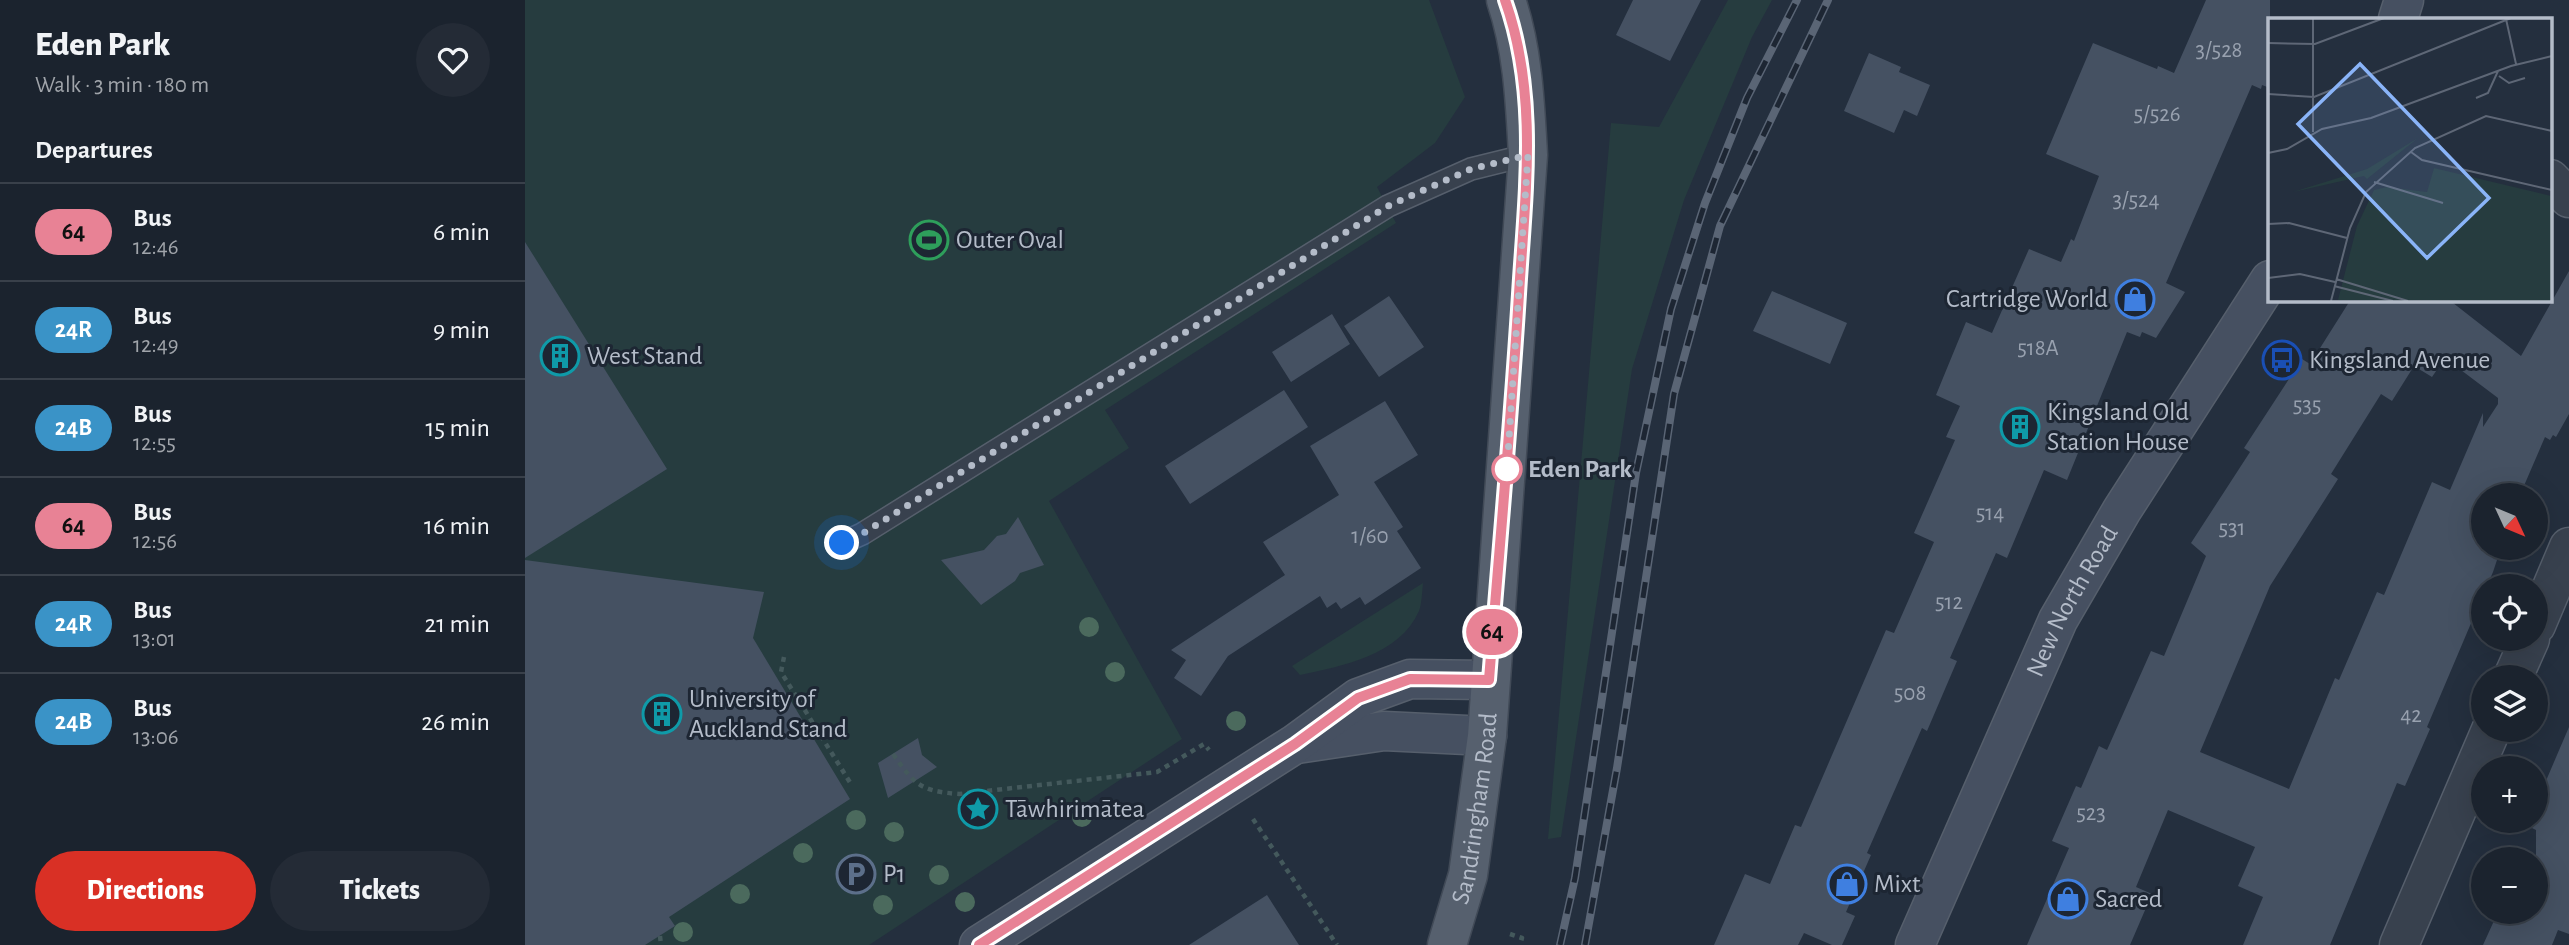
<!DOCTYPE html>
<html lang="en">
<head>
<meta charset="utf-8">
<style>
	:root { --surface:#1b232e; --page:#242b36; --text:#f1f3f6; --muted:#a0a4aa; --line:#39404a; --accent:#d93025 }
	body { margin:0; font-family:"Alegreya Sans",sans-serif; background:var(--page); color:var(--text); height:100vh; display:flex; flex-direction:column; font-size:26px; white-space:nowrap }
	* { box-sizing:border-box; margin:0 }
	p { font-size:23px; color:var(--muted) }
	.icon { flex:none; width:38px; height:38px; fill:none; stroke:currentColor; stroke-width:2; stroke-linecap:round; stroke-linejoin:round }
	.map { position:relative; flex:1; overflow:hidden }
	.details { display:flex; flex-direction:column; background:var(--surface); width:525px }
	.details>* { flex:none }
	.badge { padding:0 14px; border-radius:23px; font-size:24px; line-height:46px }
	.needle { width:46px; rotate:134deg }
	.tools { position:absolute; left:1946px; top:483px; display:grid; gap:14px }
	.tools a { display:grid; place-items:center; width:77px; height:77px; border-radius:50%; background:var(--surface); box-shadow:0 7px 28px #0002,0 0 0 2px var(--line); font-size:35px }
	.you { position:absolute; width:35px; height:35px; margin:-18px; border:5px solid #fff; border-radius:50%; background:#1a73e8; box-shadow:0 0 0 10px #1a73e833 }
	.map>.badge { position:absolute; translate:-50% -50%; box-shadow:0 0 0 4px #fff }
	h2 { padding:0 35px; font-size:26px; line-height:63px }
	.round { display:grid; place-items:center; flex:none; width:74px; height:74px; border-radius:37px; background:var(--page) }
	.head { display:flex; align-items:center; justify-content:space-between; height:119px; padding:0 35px }
	h1 { font-size:33px; font-weight:800; line-height:52px }
	.cta { display:flex; gap:14px; margin-top:auto; padding:14px 35px }
	.cta a { flex:1; height:80px; border-radius:42px; background:var(--accent); color:#fff; font-size:28px; font-weight:800; line-height:80px; text-align:center }
	.cta a+a { background:var(--page); color:var(--text) }
	ul { padding:0; list-style:none }
	li { display:flex; align-items:center; gap:21px; height:98px; padding:0 35px; border-top:2px solid var(--line) }
	li div { flex:1 }
	li b { display:block; font-size:26px }
	li em { font-style:normal }
	li .badge { min-width:77px; font-weight:700; text-align:center }
	main { display:flex; flex:1; min-height:0 }
	.map>svg:first-child { display:block }
	.green { fill:#263c3f }
	.building { fill:#455162; fill-rule:evenodd }
	.lines { fill:none; stroke-linecap:round; stroke-linejoin:round }
	.service-casing { stroke:#565f6c; stroke-width:24 }
	.minor-casing { stroke:#565f6c; stroke-width:41 }
	.secondary-casing { stroke:#565f6c; stroke-width:41 }
	.primary-casing { stroke:#414a57; stroke-width:41 }
	.path { stroke:#44595c; stroke-width:4.5; stroke-dasharray:5 5; stroke-linecap:butt }
	.service { stroke:#38414e; stroke-width:21 }
	.minor { stroke:#38414e; stroke-width:38 }
	.secondary { stroke:#465061; stroke-width:38 }
	.primary { stroke:#56606e; stroke-width:38 }
	.rail-casing { stroke:#5a6575; stroke-width:8 }
	.rail { stroke:#1d2633; stroke-width:5; stroke-dasharray:16; stroke-linecap:butt }
	.tree { fill:#4b6a5d }
	.line-casing { stroke:#fff; stroke-width:16 }
	.line { stroke:#e88295; stroke-width:10 }
	.walk { stroke:#b4bcc9; stroke-width:7; stroke-dasharray:0 12.6 }
	.stop-dot { fill:#fff; stroke:#e88295; stroke-width:3.5 }
	.labels { text-anchor:middle; dominant-baseline:central; stroke-width:6; stroke-linejoin:round; paint-order:stroke }
	.number-label { font-size:23px; fill:#98a1af }
	.poi-label { font-size:26px; fill:#b4bcc9; stroke:#1d2633; text-anchor:start }
	.stop-label { font-size:26px; font-weight:bold; fill:#b4bcc9; stroke:#1d2633; text-anchor:start }
	.street-label { font-size:26px; fill:#b4bcc9; stroke:#1d2633 }
	.inset-road { fill:none; stroke:#5e6776; stroke-width:2 }
	.view { fill:#8ab4f8; fill-opacity:0.15; stroke:#8ab4f8; stroke-width:3.5 }
	.inset-edge { fill:none; stroke:#b4bcc9; stroke-width:3.5 }
</style>
</head>
<body>
<main>
<section class="details">
<div class="head"><div><h1>Eden Park</h1><p>Walk · 3 min · 180 m</p></div><a class="round"><svg class="icon" aria-label="heart" viewBox="0 0 24 24"><path d="M12 20l-8-8c-3-5 5-10 8-4 3-6 11-1 8 4z"/></svg></a></div>
<h2>Departures</h2>
<ul>
<li><span class="badge" style="background:#e88295;color:#111">64</span><div><b>Bus</b><p>12:46</p></div><em>6 min</em></li>
<li><span class="badge" style="background:#3a93c7;color:#fff">24R</span><div><b>Bus</b><p>12:49</p></div><em>9 min</em></li>
<li><span class="badge" style="background:#3a93c7;color:#fff">24B</span><div><b>Bus</b><p>12:55</p></div><em>15 min</em></li>
<li><span class="badge" style="background:#e88295;color:#111">64</span><div><b>Bus</b><p>12:56</p></div><em>16 min</em></li>
<li><span class="badge" style="background:#3a93c7;color:#fff">24R</span><div><b>Bus</b><p>13:01</p></div><em>21 min</em></li>
<li><span class="badge" style="background:#3a93c7;color:#fff">24B</span><div><b>Bus</b><p>13:06</p></div><em>26 min</em></li>
</ul>
<div class="cta"><a>Directions</a><a>Tickets</a></div>
</section>
<div class="map">
<svg width="2044" height="945" viewBox="0 0 2044 945">
	<rect width="100%" height="100%" fill="#242f3e"/>
	<path class="green" d="M0 0H904L940 97 910 143 852 187 871 223 580 410 604 448 524 501 657 739 344 945H0Z
		M1203 0H1247L1227 37 1159 200 1107 369 1036 837 1023 839 1086 123 1134 127Z
		M898 583C897 592 897 603 894 611 875 655 817 666 775 675L767 666Z"/>
	<path class="building" d="M1108 0H1176L1145 61 1091 35Z
		M1681 0H1745V88L1737 85 1736 89 1727 85 1641 283 1660 292 1631 338 1617 332 1615 337 1602 332 1542 480 1519 470 1482 558 1471 553 1425 658 1432 661 1402 731 1397 728 1342 853 1346 855 1321 912 1330 916 1317 945H1307L1279 933 1273 945H1189L1220 874 1245 884 1270 825 1276 827 1361 630 1369 633 1409 542 1389 533 1430 440 1421 437 1435 406 1411 395 1441 322 1467 333 1504 249 1536 262 1546 239 1549 241 1574 176 1521 154 1568 43 1632 69 1633 66 1649 73Z
		M1344 53 1376 67 1374 72 1405 85 1392 116 1379 110 1369 133 1319 111Z
		M0 242 142 469 0 558Z
		M2044 271V414L2031 437 2028 435 2025 440 2020 437 1995 495H1958V551L1973 557 1968 572 1962 586H1958V595L1902 727 1905 729 1880 786 1872 783 1805 945H1718L1738 897 1713 886 1730 847 1643 810 1611 887 1627 894 1605 945H1502L1544 848 1527 841 1551 786 1556 788 1574 746 1582 750 1626 651 1639 656 1681 556 1666 543 1725 452 1719 448 1777 359 1785 364 1826 299H1923L1996 356ZM1920 358 1973 398V404L1958 427V413L1925 490 1907 482 1859 595 1852 592 1814 680 1810 678 1764 789 1675 752 1745 586 1813 479 1806 474 1856 394 1867 401 1889 366 1907 377Z
		M1247 291 1322 323 1305 364 1228 331Z
		M864 296 899 347 854 377 819 326Z
		M807 314 825 344 766 382 747 352Z
		M759 390 783 427 665 504 640 466Z
		M860 401 893 455 849 482 878 527 872 531 896 568 840 605 835 597 816 609 811 602 802 608 795 596 703 656 676 696 649 678 661 660 646 650 760 575 738 542 814 495 785 446Z
		M493 517 519 565 495 573 490 581 456 605 416 560 459 550 472 536 481 534Z
		M0 560 239 592 228 638 325 799 144 917 150 926 120 945H0Z
		M2044 727V934L2033 930 2027 945H1958L1973 912H2011V830L2001 825 2003 821H2011V804Z
		M393 738 397 755 412 767 363 798 353 763Z
		M742 895 774 945H664Z"/>
	<g class="lines">
		<defs>
			<path id="service" d="M317 543 337 534 863 206 946 169 1003 155"/>
			<path id="minor" d="M2025 179 2044 198
				M2011 625 2044 547
				M1988 677 2005 639
				M1874 945 1966 730"/>
			<g id="secondary">
				<path d="M1873 19 1879 0"/>
				<path d="M772 744 859 731 962 736"/>
				<path d="M454 945 770 744 833 698 885 679 963 680"/>
				<path id="s1" d="M1390 945 1533 620 1597 510 1745 280"/>
			</g>
			<g id="primary">
				<path id="s2" d="M922 945 943 875 962 736 1003 155C1000 102 998 50 981 0"/>
			</g>
		</defs>
		<use href="#service" class="service-casing"/>
		<use href="#minor" class="minor-casing"/>
		<use href="#secondary" class="secondary-casing"/>
		<use href="#primary" class="primary-casing"/>
		<path class="path" d="M259 657 256 672 326 784
			M368 754C390 785 395 791 434 794L632 772 679 744 684 750
			M728 819 812 945
			M985 934 997 938 995 945
			M135 936 136 945"/>
		<use href="#service" class="service"/>
		<use href="#minor" class="minor"/>
		<use href="#secondary" class="secondary"/>
		<use href="#primary" class="primary"/>
		<defs>
			<path id="rail" d="M1035 945 1050 878 1111 473 1146 309 1180 203 1222 98 1272 0
				M1060 945 1092 768 1149 394 1195 226 1303 0"/>
		</defs>
		<use href="#rail" class="rail-casing"/>
		<use href="#rail" class="rail"/>
	</g>
	<g class="tree">
		<circle cx="564" cy="627" r="10"/>
		<circle cx="590" cy="672" r="10"/>
		<circle cx="711" cy="721" r="10"/>
		<circle cx="557" cy="817" r="10"/>
		<circle cx="331" cy="820" r="10"/>
		<circle cx="369" cy="832" r="10"/>
		<circle cx="278" cy="853" r="10"/>
		<circle cx="414" cy="875" r="10"/>
		<circle cx="215" cy="894" r="10"/>
		<circle cx="440" cy="902" r="10"/>
		<circle cx="358" cy="905" r="10"/>
		<circle cx="158" cy="932" r="10"/>
	</g>
	<g class="lines">
		<defs>
			<path id="line" d="M454 945 770 744 833 698 885 679 964 680C974 552 986 423 994 294 1000 196 1014 95 980 0"/>
		</defs>
		<use href="#line" class="line-casing"/>
		<use href="#line" class="line"/>
		<path class="walk" d="M317 543 337 534 863 206 946 169 1003 155 982 469"/>
	</g>
	<defs>
		<symbol id="stadium-ring" viewBox="-11 -11 22 22"><circle r="9.5" fill="#1d2633" stroke="#2e9e5b" stroke-width="1.5"/><path d="M0-5a6.5 5 0 1 0 0 10a6.5 5 0 1 0 0-10ZM-3.5-1.8h7v3.6h-7Z" fill="#2e9e5b"/></symbol>
		<symbol id="shop-ring" viewBox="-11 -11 22 22"><circle r="9.5" fill="#1d2633" stroke="#3f7fe0" stroke-width="1.5"/><path d="M-5-2.5h2.3a2.7 3.5 0 0 1 5.4 0H5L5.5 6h-11ZM-1.5-2.5h3a1.5 2.3 0 0 0-3 0Z" fill="#3f7fe0"/></symbol>
		<symbol id="building-ring" viewBox="-11 -11 22 22"><circle r="9.5" fill="#1d2633" stroke="#0f9aa8" stroke-width="1.5"/><path d="M-4-6H4V6H1V3H-1V6H-4ZM-2.5-4.3h1.7v1.8h-1.7ZM.8-4.3h1.7v1.8H.8ZM-2.5-1h1.7V.8h-1.7ZM.8-1h1.7V.8H.8Z" fill="#0f9aa8"/></symbol>
		<symbol id="bus-ring" viewBox="-11 -11 22 22"><circle r="9.5" fill="#1d2633" stroke="#1a4fb4" stroke-width="1.5"/><path d="M-5-6H5V4H4V6H2V4H-2V6H-4V4H-5ZM-3.5-4V0h7V-4ZM-3.5 1.2v1.5H-2V1.2ZM2 1.2v1.5H3.5V1.2Z" fill="#1a4fb4"/></symbol>
		<symbol id="sight-ring" viewBox="-11 -11 22 22"><circle r="9.5" fill="#1d2633" stroke="#0f9aa8" stroke-width="1.5"/><path d="M0-6L1.8-2.2L6-1.7L2.9 1.2L3.7 5.4L0 3.3L-3.7 5.4L-2.9 1.2L-6-1.7L-1.8-2.2Z" fill="#0f9aa8"/></symbol>
		<symbol id="parking-ring" viewBox="-11 -11 22 22"><circle r="9.5" fill="#1d2633" stroke="#5c6f8a" stroke-width="1.5"/><path d="M-3.5-5.5H1a3.5 3.5 0 0 1 0 7H-1V5.5H-3.5ZM-1-3.4V-.6H.8a1.4 1.4 0 0 0 0-2.8Z" fill="#5c6f8a"/></symbol>
	</defs>
	<g fill-rule="evenodd">
		<use href="#stadium-ring" x="382" y="218" width="44" height="44"/>
		<use href="#shop-ring" x="1588" y="277" width="44" height="44"/>
		<use href="#building-ring" x="13" y="334" width="44" height="44"/>
		<use href="#bus-ring" x="1735" y="338" width="44" height="44"/>
		<use href="#building-ring" x="1473" y="405" width="44" height="44"/>
		<use href="#building-ring" x="115" y="692" width="44" height="44"/>
		<use href="#sight-ring" x="431" y="787" width="44" height="44"/>
		<use href="#parking-ring" x="309" y="852" width="44" height="44"/>
		<use href="#shop-ring" x="1300" y="862" width="44" height="44"/>
		<use href="#shop-ring" x="1521" y="877" width="44" height="44"/>
	</g>
	<circle class="stop-dot" cx="982" cy="469" r="14"/>
	<g class="labels">
		<g class="number-label">
			<text x="1694" y="50">3/528</text>
			<text x="1632" y="114">5/526</text>
			<text x="1611" y="200">3/524</text>
			<text x="1513" y="348">518A</text>
			<text x="1782" y="405">535</text>
			<text x="1465" y="513">514</text>
			<text x="1707" y="528">531</text>
			<text x="845" y="536">1/60</text>
			<text x="1424" y="602">512</text>
			<text x="1385" y="693">508</text>
			<text x="1886" y="715">42</text>
			<text x="1566" y="813">523</text>
		</g>
		<g class="poi-label">
			<text x="431" y="240">Outer Oval</text>
			<text x="1583" y="299" text-anchor="end">Cartridge World</text>
			<text x="62" y="356">West Stand</text>
			<text x="1784" y="360">Kingsland Avenue</text>
			<text x="1522" y="412">Kingsland Old<tspan x="1522" dy="30">Station House</tspan></text>
			<text x="164" y="699">University of<tspan x="164" dy="30">Auckland Stand</tspan></text>
			<text x="480" y="809">Tāwhirimātea</text>
			<text x="358" y="874">P1</text>
			<text x="1349" y="884">Mixt</text>
			<text x="1570" y="899">Sacred</text>
		</g>
		<g class="stop-label">
			<text x="1003" y="469">Eden Park</text>
		</g>
		<g class="street-label">
			<text stroke="none"><textPath href="#s1" startOffset="378">New North Road</textPath></text>
			<text stroke="none"><textPath href="#s2" startOffset="140">Sandringham Road</textPath></text>
		</g>
	</g>
	<g transform="translate(1743 18)">
		<rect width="284" height="284" fill="#242f3e"/>
		<path d="M150 120 99 161 96 158 25 174 99 151ZM166 150 283 178V283L70 282 89 208 106 172 119 169 159 174Z" fill="#263c3f"/>
		<path class="inset-road" d="M45 0V114M238 1 248 46M0 25 47 26 116 0M231 58 241 65 257 60M0 76 46 79 243 0M208 80 220 75 230 53M143 134 154 142 284 172M0 135 19 131 54 111 103 100 243 48 284 38M106 164 175 185M0 206 21 205 79 220M0 260 32 256 67 264M68 261 140 283M66 268 125 283M63 283 82 210 98 174 147 130 218 98 284 113"/>
		<path class="view" d="M92 46 221 180 159 240 30 106Z"/>
		<rect width="284" height="284" class="inset-edge"/>
	</g>
</svg>
<div class="tools">
<a><svg class="needle" viewBox="-14 -14 28 28"><path d="M0-13l5 13h-10z" fill="#e53935"/><path d="M0 13l5-13h-10z" fill="#a0a4aa"/></svg></a>
<a><svg class="icon" aria-label="locate" viewBox="0 0 24 24"><circle cx="12" cy="12" r="6"/><path d="M12 2v4M12 18v4M2 12h4M18 12h4"/></svg></a>
<a><svg class="icon" aria-label="layers" viewBox="0 0 24 24"><path d="M12 4l9 5-9 5-9-5zM3 14l9 5 9-5"/></svg></a>
<a>+</a>
<a>−</a>
</div>
<div class="you" style="left:317px;top:543px"></div>
<b class="badge" style="left:967px;top:632px;background:#e88295;color:#111">64</b>
</div>
</main>
</body>
</html>
